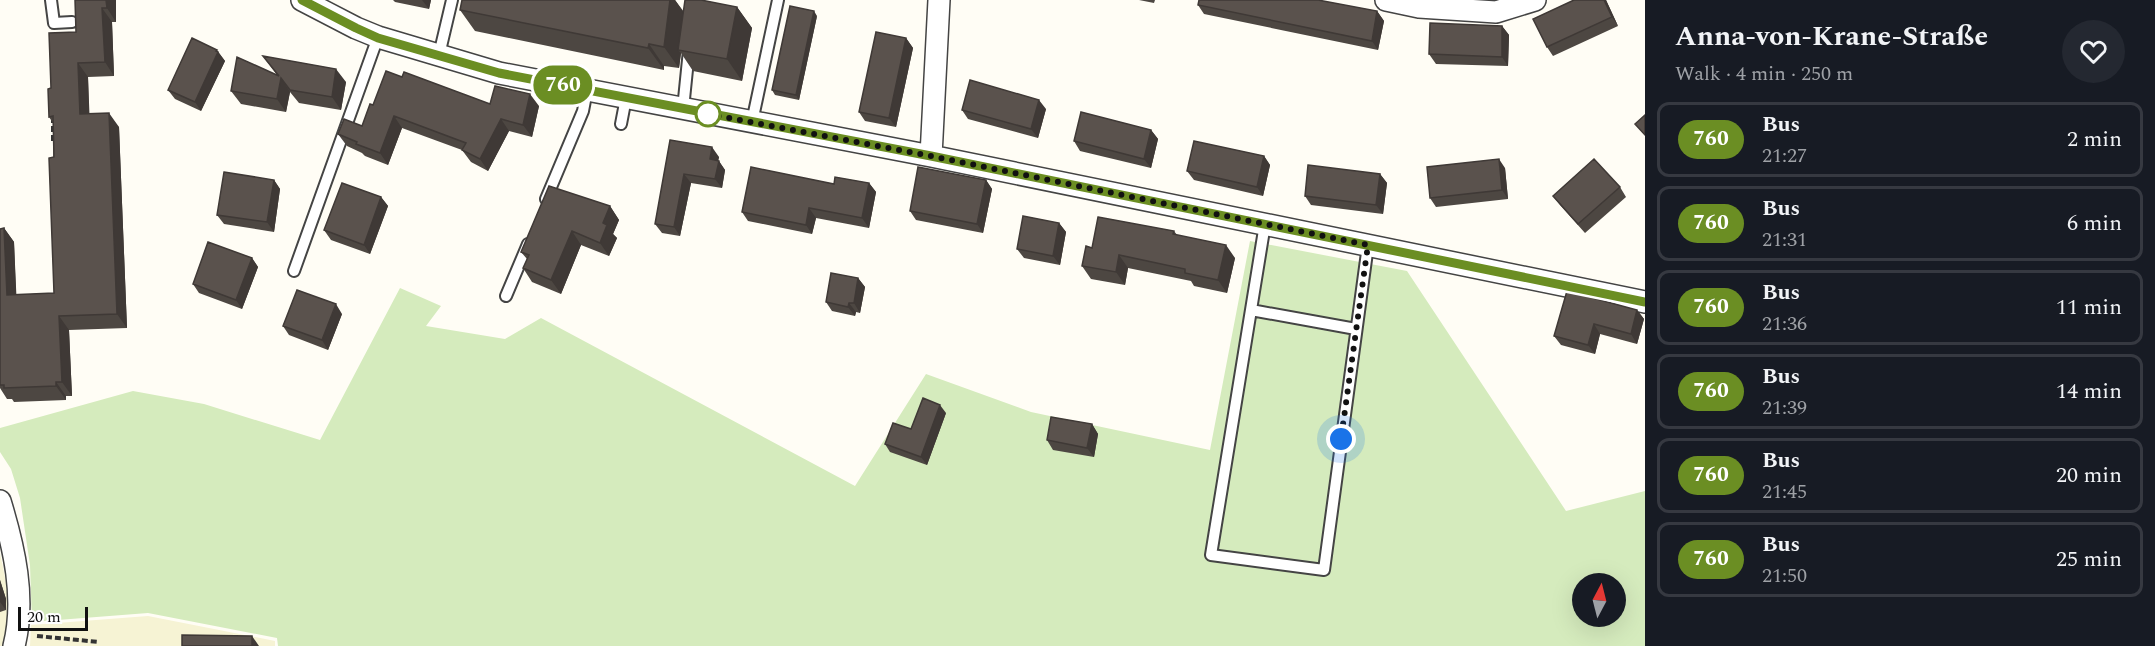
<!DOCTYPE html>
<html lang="en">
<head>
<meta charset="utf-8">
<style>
	:root { --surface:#171b24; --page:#242831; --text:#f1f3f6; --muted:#9ea1a6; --line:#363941 }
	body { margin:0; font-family:Spectral,serif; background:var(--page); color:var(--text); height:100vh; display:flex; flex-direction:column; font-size:22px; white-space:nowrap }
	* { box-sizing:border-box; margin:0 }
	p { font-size:20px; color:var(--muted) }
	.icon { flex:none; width:33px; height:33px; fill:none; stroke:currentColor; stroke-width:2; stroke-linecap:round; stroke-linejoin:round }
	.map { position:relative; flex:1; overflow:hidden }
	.sheet { display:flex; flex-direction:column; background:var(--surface); width:510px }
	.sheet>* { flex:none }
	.badge { padding:0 12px; border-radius:20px; font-size:21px; line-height:39px }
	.needle { width:39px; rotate:7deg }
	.controls { position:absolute; left:1572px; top:573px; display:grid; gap:12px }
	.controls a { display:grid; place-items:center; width:54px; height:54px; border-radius:50%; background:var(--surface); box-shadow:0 6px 24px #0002; font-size:30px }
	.scale { position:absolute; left:18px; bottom:15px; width:70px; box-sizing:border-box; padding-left:6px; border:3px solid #111; border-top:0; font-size:16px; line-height:21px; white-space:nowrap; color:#111; -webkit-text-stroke:4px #fff; paint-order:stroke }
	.you { position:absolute; width:30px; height:30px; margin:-15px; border:4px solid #fff; border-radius:50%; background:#1a73e8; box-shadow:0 0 0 9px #1a73e833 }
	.map>.badge { position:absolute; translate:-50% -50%; box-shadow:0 0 0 3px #fff }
	.round { display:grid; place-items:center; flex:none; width:63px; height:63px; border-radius:32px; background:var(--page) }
	.headline { display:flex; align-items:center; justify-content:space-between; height:102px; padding:0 30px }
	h1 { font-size:28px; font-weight:700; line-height:45px }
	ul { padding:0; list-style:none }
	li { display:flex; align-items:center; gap:18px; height:75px; margin:0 12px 9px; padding:0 18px; border:3px solid var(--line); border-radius:12px }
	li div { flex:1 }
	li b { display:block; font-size:22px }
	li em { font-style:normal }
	li .badge { min-width:66px; font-weight:700; text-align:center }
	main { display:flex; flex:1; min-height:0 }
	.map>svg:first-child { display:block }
	.farmland { fill:#f6f3d4 }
	.green { fill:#d5ebbd; fill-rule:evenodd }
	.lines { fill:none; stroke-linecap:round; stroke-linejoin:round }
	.service-casing { stroke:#444; stroke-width:14 }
	.minor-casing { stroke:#444; stroke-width:24 }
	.path { stroke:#333; stroke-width:4; stroke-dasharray:6 3; stroke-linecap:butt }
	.service { stroke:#fff; stroke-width:10 }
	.minor { stroke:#fff; stroke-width:21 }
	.wall { fill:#4d4742 }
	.shaded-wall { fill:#3f3936 }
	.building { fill:#5a524d; stroke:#3f3936; stroke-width:1.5 }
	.line-casing { stroke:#fff; stroke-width:14 }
	.line { stroke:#6b8e23; stroke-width:9 }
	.walk { stroke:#111; stroke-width:6; stroke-dasharray:0 10.8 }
	.stop-dot { fill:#fff; stroke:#6b8e23; stroke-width:3 }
</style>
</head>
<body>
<main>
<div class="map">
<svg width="1645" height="646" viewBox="0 0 1645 646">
	<rect width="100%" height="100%" fill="#fffdf5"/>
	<path class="farmland" d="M0 553 12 611 6 646H0Z
		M148 616 275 641V646H30L31 625Z"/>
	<path class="green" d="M1250 241 1407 271 1566 511 1645 491V646H278L277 638 148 613 32 622 30 565 20 498 11 469 0 452V428L133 391 204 404 320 440 400 288 441 306 426 326 505 339 541 318 855 486 926 374 1031 412 1210 450ZM1582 584H1616V616H1582Z"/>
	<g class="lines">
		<defs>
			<path id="service" d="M51 0 54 23 72 22
				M439 55 452 0
				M683 109 689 50
				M752 122 778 0
				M621 124 626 98
				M546 199 583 111 587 90
				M1265 224 1211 555 1324 570 1368 245
				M294 271 378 37
				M506 296 528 244
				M1251 310 1356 329"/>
			<path id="minor" d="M302 0 356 28 378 37 499 73 931 156 1645 302
				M1386 0 1419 7 1496 12 1535 0
				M931 156 939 0
				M0 501C14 547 26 598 14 646"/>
		</defs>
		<use href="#service" class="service-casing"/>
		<use href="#minor" class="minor-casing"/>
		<path class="path" d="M53 141V119
			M37 636 99 642"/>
		<use href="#service" class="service"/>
		<use href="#minor" class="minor"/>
	</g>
	<path class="wall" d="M75 0H116V22H112L114 76 88 77 89 114 119 127 127 328 69 330 72 396H66V400L14 402 12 399H7L0 388V229L4 228 14 242 16 295 54 293 53 123 49 117 51 88 76 32Z
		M393 0H431L429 9 395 2Z
		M462 0H675L684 12 737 7 752 28 742 81 693 71 681 53 679 68 664 66V70L475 31 460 10Z
		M1139 0H1155L1154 3Z
		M1606 0 1618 26 1553 56 1547 47Z
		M1198 5 1377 11 1384 21 1378 50 1204 14Z
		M817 16 799 100 775 95 772 90Z
		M1502 26 1509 35 1508 66 1436 64 1429 54Z
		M906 38 913 48 896 127 865 121 859 112Z
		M217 50 225 61 201 111 175 99 168 90Z
		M263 56 346 82 341 110 299 103 290 92 286 112 241 104 231 91 277 75Z
		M402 77 490 104 539 106 532 137 509 131 488 171 471 162 462 150 402 128 388 165 365 156 362 153 347 146 338 134 362 126Z
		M1046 109 1038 138 968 119 962 110Z
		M1151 130 1158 139 1151 168 1080 151 1074 141Z
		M670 140 719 157 718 160 725 170 722 188 691 183 680 236 662 233 655 224Z
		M1264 156 1270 165 1263 196 1194 180 1187 171Z
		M1505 168 1508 199 1436 207 1430 198Z
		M1380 174 1387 183 1383 214 1311 205 1305 196Z
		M274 180 280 189 274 232 224 224 217 215Z
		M986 180 992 189 983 233 916 220 910 211Z
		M869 183 876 192 869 228 816 218 812 234 748 221 742 212 834 184Z
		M1620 187 1626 197 1585 233 1560 205 1553 196Z
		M381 197 388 206 370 254 331 240 324 230Z
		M610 206 619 220 613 234 617 238 609 256 581 245 561 294 532 282 523 268 527 259 521 252Z
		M1059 223 1066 232 1060 265 1024 258 1017 249Z
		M1174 231 1177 235 1235 258 1227 293 1194 286 1191 281 1128 268 1125 285 1091 279 1082 266 1092 248Z
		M252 258 258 267 242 309 199 293 193 284Z
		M858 278 865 287 860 313 856 312 855 316 832 311 826 302Z
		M1637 310 1644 319 1637 344 1600 334 1595 354 1561 345 1554 336Z
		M342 314 328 350 289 335 283 326Z
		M946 413 927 465 890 452 885 444 911 429Z
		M1092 424 1098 434 1094 457 1053 450 1047 440Z
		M0 580 6 599V610L0 612Z"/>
	<path class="shaded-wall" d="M106 0H116V22L107 8Z
		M422 0H431L429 9Z
		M666 0H675L686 16 678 50 681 53 679 68 664 47Z
		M1604 0H1606L1618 26 1612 17Z
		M737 7 752 28 742 81 727 59Z
		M102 8 112 22 114 76 105 62Z
		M814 11 817 16 799 100 796 95Z
		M1377 11 1384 21 1378 50 1372 41Z
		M1502 26 1509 35 1508 66 1502 57Z
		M906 38 913 48 896 127 889 118Z
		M649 44 664 66V70L648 48Z
		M218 52 225 61 201 111 195 102Z
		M78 63 88 77 90 128 80 114Z
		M336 69 346 82 341 110 332 97Z
		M281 78 290 92 286 112 277 99Z
		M530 94 539 106 532 137 523 125Z
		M1039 100 1046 109 1038 138 1031 129Z
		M109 113 119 127 127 328 117 314Z
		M394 116 402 128 388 165 380 153Z
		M501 119 509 131 488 171 480 159Z
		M1151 130 1158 139 1151 168 1144 159Z
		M712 147 719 157 717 168 710 159Z
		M1264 156 1270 165 1263 196 1257 187Z
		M1499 159 1505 168 1508 199 1502 190Z
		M719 161 725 170 722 188 715 179Z
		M684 174 691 183 680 236 674 227Z
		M1380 174 1387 183 1383 214 1376 205Z
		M274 180 280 189 274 232 267 222Z
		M986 180 992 189 983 233 977 224Z
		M869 183 876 192 869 228 862 218Z
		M381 197 388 206 370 254 364 245Z
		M610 206 619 220 613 234 617 238 609 256 600 243 603 223Z
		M809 208 816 218 812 234 806 225Z
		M1059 223 1066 232 1060 265 1053 256Z
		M4 228 14 242 17 309 7 295Z
		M572 231 581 245 561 294 551 280Z
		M1226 245 1235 258 1227 293 1218 280Z
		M1119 255 1128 268 1125 285 1116 272Z
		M252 258 258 267 242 309 236 300Z
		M858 278 865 287 860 313 854 303Z
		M849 303 856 312 855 316 848 307Z
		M336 304 342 314 328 350 322 340Z
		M1637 310 1644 319 1637 344 1631 334Z
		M59 316 69 330 72 396 62 382Z
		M1594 324 1600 334 1595 354 1588 345Z
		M56 382 66 396V400L56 386Z
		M940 405 946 413 927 465 921 457Z
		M1092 424 1098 434 1094 457 1087 448Z
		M0 580 6 599V610L0 602Z
		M252 636 259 646H252Z"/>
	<path class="building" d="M75 0H106L107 8H102L105 62 78 63 80 114 109 113 117 314 59 316 62 382H56V386L4 388V385H0V229L4 228 7 295 54 293 49 158 54 157 53 116 49 117 48 89 51 88 49 33 76 32Z
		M462 0H670L664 47 649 44 648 48 460 10Z
		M685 0H701L737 7 727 59 678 50Z
		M1199 0H1318L1377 11 1372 41 1198 5Z
		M1574 0H1604L1612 17 1547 47 1533 19Z
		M790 6 814 11 796 95 772 90Z
		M1430 23 1502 26V57L1429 54Z
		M876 32 906 38 889 118 859 112Z
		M192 38 217 50 216 51 218 52 195 102 168 90Z
		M263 56 336 69 332 97 290 90 281 78 277 99 231 91 237 57 279 76Z
		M386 71 402 77 404 72 490 104 495 86 530 94 523 125 501 119 480 159 462 150 466 143 394 116 380 153 356 144 357 142 338 134 344 119 362 126 370 104 373 105Z
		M970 80 1039 100 1031 129 962 110Z
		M1081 112 1151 130 1144 159 1074 141Z
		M1645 115V135L1635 124Z
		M670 140 712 147 710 159 719 161 715 179 684 174 674 227 655 224Z
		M1194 141 1264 156 1257 187 1187 171Z
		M1499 159 1502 190 1430 198 1427 167Z
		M1594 159 1620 187 1578 224 1553 196Z
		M1308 165 1380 174 1376 205 1305 196Z
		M751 167 834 184 835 177 869 183 862 218 809 208 806 225 742 212Z
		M918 167 986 180 977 224 910 211Z
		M224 172 274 180 267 222 217 215Z
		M342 183 381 197 364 245 324 230Z
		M549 186 610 206 603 223 607 225 600 243 572 231 551 280 523 268 529 255 521 252Z
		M1023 216 1059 223 1053 256 1017 249Z
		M1098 217 1174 231 1173 234 1226 245 1218 280 1185 273V269L1119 255 1116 272 1082 266 1086 246 1092 248Z
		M208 242 252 258 236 300 193 284Z
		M831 273 858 278 854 303H849L848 307 826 302Z
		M297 290 336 304 322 340 283 326Z
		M1567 291 1637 310 1631 334 1594 324 1588 345 1554 336Z
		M923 398 940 405 921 457 885 444 893 423 911 429Z
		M1051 417 1092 424 1087 448 1047 440Z
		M182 635 252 636V646H182Z"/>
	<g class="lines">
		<defs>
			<path id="line" d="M302 0 356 28 378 38 499 73 931 156 1645 302"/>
		</defs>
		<use href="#line" class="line-casing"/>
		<use href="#line" class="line"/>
		<path class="walk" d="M708 114 931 156 1368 245 1341 439"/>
	</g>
	<circle class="stop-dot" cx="708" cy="114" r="12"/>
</svg>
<div class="controls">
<a><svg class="needle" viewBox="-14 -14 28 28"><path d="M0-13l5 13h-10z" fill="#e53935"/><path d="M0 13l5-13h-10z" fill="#9ea1a6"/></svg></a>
</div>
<div class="scale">20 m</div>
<div class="you" style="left:1341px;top:439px"></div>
<b class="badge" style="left:563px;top:85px;background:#6b8e23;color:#fff">760</b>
</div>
<section class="sheet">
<div class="headline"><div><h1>Anna-von-Krane-Straße</h1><p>Walk · 4 min · 250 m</p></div><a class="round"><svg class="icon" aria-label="heart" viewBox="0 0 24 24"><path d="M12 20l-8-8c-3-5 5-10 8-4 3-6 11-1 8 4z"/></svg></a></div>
<ul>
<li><span class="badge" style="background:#6b8e23;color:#fff">760</span><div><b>Bus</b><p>21:27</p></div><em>2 min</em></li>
<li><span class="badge" style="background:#6b8e23;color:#fff">760</span><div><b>Bus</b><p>21:31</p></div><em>6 min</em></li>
<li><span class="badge" style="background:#6b8e23;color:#fff">760</span><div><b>Bus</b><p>21:36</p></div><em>11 min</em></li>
<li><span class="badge" style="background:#6b8e23;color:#fff">760</span><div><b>Bus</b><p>21:39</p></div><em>14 min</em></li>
<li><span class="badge" style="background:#6b8e23;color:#fff">760</span><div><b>Bus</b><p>21:45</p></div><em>20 min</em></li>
<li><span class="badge" style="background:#6b8e23;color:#fff">760</span><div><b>Bus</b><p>21:50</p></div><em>25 min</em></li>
</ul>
</section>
</main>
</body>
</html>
